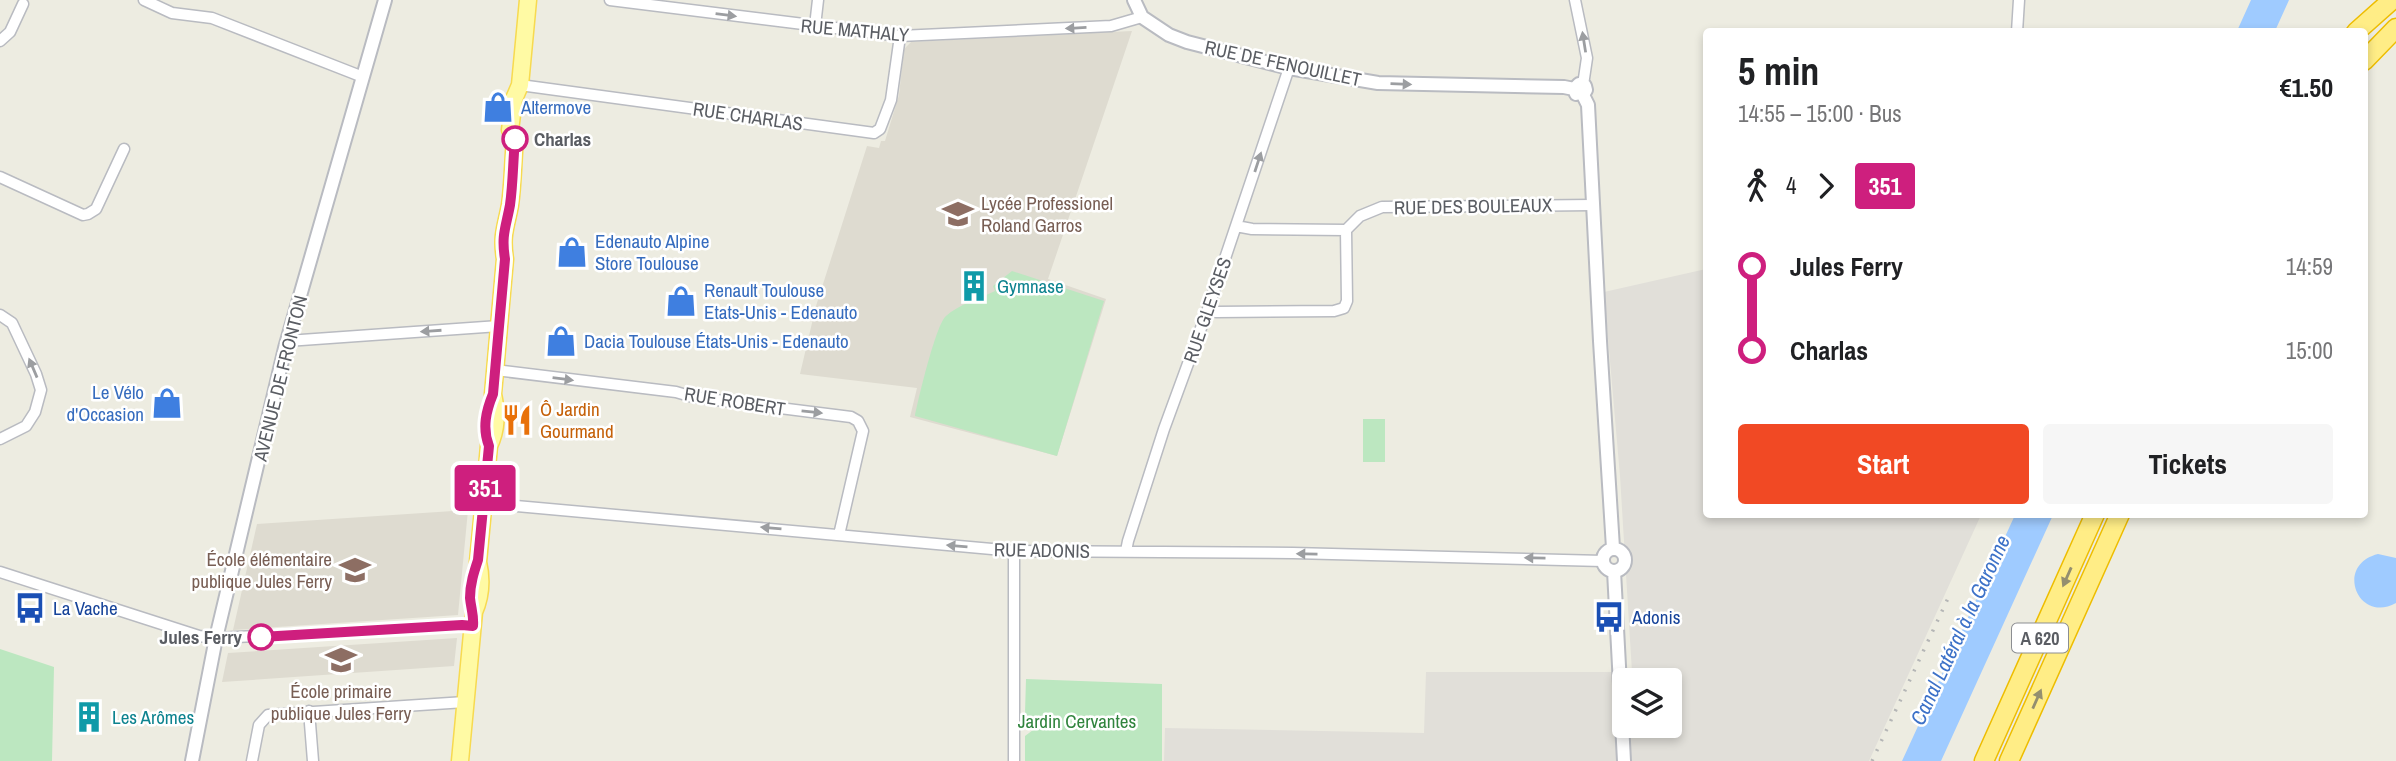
<!DOCTYPE html>
<html lang="en">
<head>
<meta charset="utf-8">
<style>
	:root { --surface:#fff; --page:#f6f6f6; --text:#202124; --muted:#757577; --accent:#f14924 }
	body { margin:0; font-family:"Archivo Narrow",sans-serif; background:var(--page); color:var(--text); height:100vh; display:flex; flex-direction:column; font-size:26px; white-space:nowrap }
	* { box-sizing:border-box; margin:0 }
	p { font-size:23px; color:var(--muted) }
	.icon { flex:none; width:38px; height:38px; fill:none; stroke:currentColor; stroke-width:2; stroke-linecap:round; stroke-linejoin:round }
	.map { position:relative; flex:1; overflow:hidden }
	.sheet { position:absolute; left:1703px; top:28px; width:665px; height:490px; display:flex; flex-direction:column; background:var(--surface); border-radius:7px; box-shadow:0 4px 10px #0003 }
	.sheet>* { flex:none }
	.badge { padding:0 14px; border-radius:5px; font-size:24px; line-height:46px }
	.controls { position:absolute; left:1612px; top:668px; display:grid; gap:14px }
	.controls a { display:grid; place-items:center; width:70px; height:70px; border-radius:7px; background:var(--surface); box-shadow:0 4px 10px #0003; font-size:35px }
	.map>.badge { position:absolute; translate:-50% -50%; box-shadow:0 0 0 4px #fff }
	.legs { display:flex; align-items:center; gap:10px; height:77px; padding:0 35px; font-size:23px }
	.legs p { margin-inline-start:auto }
	.summary { display:flex; align-items:center; justify-content:space-between; height:119px; padding:0 35px }
	h1 { font-size:38px; font-weight:700; line-height:52px }
	.cta { display:flex; gap:14px; margin-top:auto; padding:14px 35px }
	.cta a { flex:1; height:80px; border-radius:7px; background:var(--accent); color:#fff; font-size:28px; font-weight:700; line-height:80px; text-align:center }
	.cta a+a { background:var(--page); color:var(--text) }
	ul { padding:0 35px; list-style:none }
	li { display:flex; align-items:center; gap:24px; height:84px; font-size:26px }
	li i { display:grid; place-items:center; width:10px; height:100%; margin:0 9px; background:currentColor }
	li i::after { content:''; width:18px; height:18px; margin:-9px; border:5px solid; border-radius:50%; background:var(--surface) }
	li p { margin-inline-start:auto }
	li:first-child i { background:linear-gradient(#0000 50%,currentColor 0) }
	li:last-child i { background:linear-gradient(currentColor 50%,#0000 0) }
	.map>svg:first-child { display:block }
	.industrial { fill:#e1dfd9; fill-rule:evenodd }
	.education { fill:#dedbd0 }
	.green { fill:#bce7c0 }
	.water { fill:#9fcbff }
	.lines { fill:none; stroke-linecap:round; stroke-linejoin:round }
	.minor-casing { stroke:#b9bbc1; stroke-width:13 }
	.tertiary-casing { stroke:#b9bbc1; stroke-width:16 }
	.primary-casing { stroke:#f7da50; stroke-width:19 }
	.motorway-casing { stroke:#eebd00; stroke-width:21 }
	.minor { stroke:#fff; stroke-width:10 }
	.tertiary { stroke:#fff; stroke-width:12 }
	.primary { stroke:#fffaa4; stroke-width:16 }
	.motorway { stroke:#ffed86; stroke-width:18 }
	.rail { stroke:#b5b6b6; stroke-width:3.5; stroke-dasharray:2 9; stroke-linecap:butt }
	.oneway { fill:#9c9ea1 }
	.oneway2 { fill:#948f6f }
	.line-1-casing { stroke:#fff; stroke-width:16 }
	.line-1 { stroke:#ce1f7e; stroke-width:10 }
	.stop-1-dot { fill:#fff; stroke:#ce1f7e; stroke-width:3.5 }
	.labels { text-anchor:middle; dominant-baseline:central; stroke-width:5; stroke-linejoin:round; paint-order:stroke }
	.shield { fill:#fff; stroke:#8c8e92; stroke-width:2 }
	.shield-label { font-size:18px; font-weight:bold; fill:#5a5d63 }
	.street-label { font-size:19px; fill:#5a5d63; stroke:#fff }
	.shop-label { font-size:19px; fill:#366cbe; stroke:#fff; text-anchor:start }
	.stop-label { font-size:19px; font-weight:bold; fill:#5a5d63; stroke:#fff; text-anchor:start }
	.education-label { font-size:19px; fill:#785e54; stroke:#fff; text-anchor:start }
	.culture-label { font-size:19px; fill:#0d838f; stroke:#fff; text-anchor:start }
	.food-label { font-size:19px; fill:#c56008; stroke:#fff; text-anchor:start }
	.transit-label { font-size:19px; fill:#164399; stroke:#fff; text-anchor:start }
	.park-label { font-size:19px; fill:#30843d; stroke:#fff }
	.water-label { font-size:21px; font-style:italic; fill:#3d72c8; stroke:#fff }
</style>
</head>
<body>
<div class="map">
<svg width="2396" height="761" viewBox="0 0 2396 761">
	<rect width="100%" height="100%" fill="#edece1"/>
	<path class="industrial" d="M1706 269V514L1981 515 1869 761H1164L1165 728 1424 733 1426 672H1632L1620 476 1604 292ZM1624 681H1670V726H1624Z"/>
	<path class="education" d="M1132 31 1048 279 1106 299 1057 456 910 417 917 388 800 374 816 306 867 146 879 148 881 141H885L899 95 904 49 911 42Z
		M468 510 458 615 233 630 257 524Z
		M457 638 454 666 222 682 228 653Z"/>
	<path class="green" d="M1012 271 1104 301 1057 456 915 416C918 400 936 324 946 316 958 305 980 298 995 291L993 286Z
		M1363 419H1385V462H1363Z
		M0 649 54 667 52 761H0Z
		M1026 679 1162 684V761H1025V736L1033 730V721L1025 713Z"/>
	<path class="water" d="M2251 0H2289L2275 31H2237Z
		M2015 515H2053L1941 761H1902Z
		M2378 554 2396 558V603C2358 624 2334 565 2378 554Z"/>
	<g class="lines">
		<defs>
			<path id="minor" d="M144 0 172 13 212 18 363 77
				M610 0 900 36 1111 26 1142 17
				M1575 0 1587 58 1583 85
				M815 26 818 0
				M2017 32 2019 0
				M0 41 10 32 23 4
				M520 85 874 133 880 129 891 100 900 36
				M0 177 83 215 88 214 96 209 124 149
				M1236 226 1252 229 1346 230 1360 216 1382 207 1592 205
				M1208 309 1216 312 1334 311 1344 308 1347 301 1346 230
				M0 315 12 323 36 374 41 390 35 412 26 426 0 439
				M287 341 499 326
				M495 370 676 392 693 397 851 417 858 421 863 431 839 535
				M483 503 1014 551 1293 553 1603 561
				M1126 551 1128 541 1164 429 1208 309 1289 68
				M0 572 199 636 216 638 462 625 473 626
				M309 711 313 761
				M252 761 259 725 268 715 465 702
				M1014 761V551"/>
			<path id="tertiary" d="M1134 0 1142 17 1169 35 1187 42 1289 68 1378 83 1564 87 1574 89 1576 94
				M1574 89 1579 84 1585 86 1586 90 1583 95 1588 105 1600 341 1613 548
				M1603 560a11 11 0 1 1 22 0a11 11 0 1 1-22 0Z
				M1614 571 1624 761
				M192 761 216 638 285 348 385 0"/>
			<path id="primary" d="M460 761 474 612C481 596 482 579 478 562L489 446C497 429 497 413 493 394L505 259C501 235 506 227 510 205 513 184 513 161 515 139L510 130 514 99 520 85 528 0"/>
			<path id="motorway" d="M2356 32 2392 0
				M2364 61 2396 28
				M1984 761 2095 514
				M2009 761 2120 514"/>
		</defs>
		<use href="#minor" class="minor-casing"/>
		<use href="#tertiary" class="tertiary-casing"/>
		<use href="#primary" class="primary-casing"/>
		<use href="#motorway" class="motorway-casing"/>
		<use href="#minor" class="minor"/>
		<use href="#tertiary" class="tertiary"/>
		<use href="#primary" class="primary"/>
		<use href="#motorway" class="motorway"/>
		<path class="rail" d="M1872 761 1950 594"/>
	</g>
	<defs><path id="oneway-solid" d="M-6-.8H1V-3.2L6.5 0L1 3.2V.8H-6Z" transform="scale(1.75)"/></defs>
	<g class="oneway">
		<use href="#oneway-solid" transform="translate(726 15) rotate(7)"/>
		<use href="#oneway-solid" transform="translate(1076 28) rotate(177)"/>
		<use href="#oneway-solid" transform="translate(1584 42) rotate(-99)"/>
		<use href="#oneway-solid" transform="translate(1401 84) rotate(2)"/>
		<use href="#oneway-solid" transform="translate(1258 162) rotate(-72)"/>
		<use href="#oneway-solid" transform="translate(431 331) rotate(176)"/>
		<use href="#oneway-solid" transform="translate(33 368) rotate(-113)"/>
		<use href="#oneway-solid" transform="translate(563 379) rotate(7)"/>
		<use href="#oneway-solid" transform="translate(812 412) rotate(6)"/>
		<use href="#oneway-solid" transform="translate(771 528) rotate(-175)"/>
		<use href="#oneway-solid" transform="translate(957 546) rotate(-175)"/>
		<use href="#oneway-solid" transform="translate(1307 554) rotate(-179)"/>
		<use href="#oneway-solid" transform="translate(1535 558) rotate(-179)"/>
	</g>
	<g class="oneway2">
		<use href="#oneway-solid" transform="translate(2067 577) rotate(114)"/>
		<use href="#oneway-solid" transform="translate(2037 699) rotate(-66)"/>
	</g>
	<g class="lines">
		<defs>
			<path id="line-1" d="M261 637 462 625 473 626C474 616 471 608 470 598 470 584 474 572 478 560L489 446C482 428 486 411 493 394L505 259C501 235 506 227 510 205 513 184 513 161 515 139"/>
		</defs>
		<use href="#line-1" class="line-1-casing"/>
		<use href="#line-1" class="line-1"/>
	</g>
	<defs>
		<symbol id="shop-bare" viewBox="-9 -9 18 18"><path d="M-5-2.5h2.3a2.7 3.5 0 0 1 5.4 0H5L5.5 6h-11ZM-1.5-2.5h3a1.5 2.3 0 0 0-3 0Z" fill="#3f7fe0" stroke="#fff" stroke-width="2.5" paint-order="stroke"/></symbol>
		<symbol id="school-bare" viewBox="-9 -9 18 18"><path d="M0-5L7-2L0 1L-7-2ZM-4 1L0 2.5L4 1V4Q0 6-4 4Z" fill="#8d6e63" stroke="#fff" stroke-width="2.5" paint-order="stroke"/></symbol>
		<symbol id="building-bare" viewBox="-9 -9 18 18"><path d="M-4-6H4V6H1V3H-1V6H-4ZM-2.5-4.3h1.7v1.8h-1.7ZM.8-4.3h1.7v1.8H.8ZM-2.5-1h1.7V.8h-1.7ZM.8-1h1.7V.8H.8Z" fill="#0f9aa8" stroke="#fff" stroke-width="2.5" paint-order="stroke"/></symbol>
		<symbol id="restaurant-bare" viewBox="-9 -9 18 18"><path d="M-5-6h1v4h1v-4h1v4h1v-4h1v5L-1.5 .5V6h-2V.5L-5-1ZM5-6V6H3V1.5H1.5Q1.5-4 5-6Z" fill="#e8710a" stroke="#fff" stroke-width="2.5" paint-order="stroke"/></symbol>
		<symbol id="bus-bare" viewBox="-9 -9 18 18"><path d="M-5-6H5V4H4V6H2V4H-2V6H-4V4H-5ZM-3.5-4V0h7V-4ZM-3.5 1.2v1.5H-2V1.2ZM2 1.2v1.5H3.5V1.2Z" fill="#1a4fb4" stroke="#fff" stroke-width="2.5" paint-order="stroke"/></symbol>
	</defs>
	<g fill-rule="evenodd">
		<use href="#shop-bare" x="476" y="85" width="44" height="44"/>
		<use href="#school-bare" x="936" y="192" width="44" height="44"/>
		<use href="#shop-bare" x="550" y="230" width="44" height="44"/>
		<use href="#building-bare" x="952" y="264" width="44" height="44"/>
		<use href="#shop-bare" x="659" y="279" width="44" height="44"/>
		<use href="#shop-bare" x="539" y="319" width="44" height="44"/>
		<use href="#shop-bare" x="145" y="381" width="44" height="44"/>
		<use href="#restaurant-bare" x="495" y="398" width="44" height="44"/>
		<use href="#school-bare" x="333" y="548" width="44" height="44"/>
		<use href="#bus-bare" x="8" y="586" width="44" height="44"/>
		<use href="#bus-bare" x="1587" y="595" width="44" height="44"/>
		<use href="#school-bare" x="319" y="638" width="44" height="44"/>
		<use href="#building-bare" x="67" y="695" width="44" height="44"/>
	</g>
	<g class="stop-1-dot">
		<circle cx="515" cy="139" r="12"/>
		<circle cx="261" cy="637" r="12"/>
	</g>
	<g class="labels">
		<rect class="shield" x="2012" y="623.5" width="56" height="29" rx="5"/>
		<g class="shield-label">
			<text x="2040" y="638">A 620</text>
		</g>
		<g class="street-label">
			<text transform="translate(855 30) rotate(5)">RUE MATHALY</text>
			<text transform="translate(1283 63) rotate(12)">RUE DE FENOUILLET</text>
			<text transform="translate(748 116) rotate(8)">RUE CHARLAS</text>
			<text transform="translate(1473 206) rotate(-1)">RUE DES BOULEAUX</text>
			<text transform="translate(1207 310) rotate(-71)">RUE GLEYSES</text>
			<text transform="translate(280 378) rotate(-76)">AVENUE DE FRONTON</text>
			<text transform="translate(735 401) rotate(9)">RUE ROBERT</text>
			<text transform="translate(1042 550) rotate(1)">RUE ADONIS</text>
		</g>
		<g class="shop-label">
			<text x="521" y="107">Altermove</text>
			<text x="595" y="241">Edenauto Alpine<tspan x="595" dy="22">Store Toulouse</tspan></text>
			<text x="704" y="290">Renault Toulouse<tspan x="704" dy="22">Etats-Unis - Edenauto</tspan></text>
			<text x="584" y="341">Dacia Toulouse États-Unis - Edenauto</text>
			<text x="144" y="392" text-anchor="end">Le Vélo<tspan x="144" dy="22">d'Occasion</tspan></text>
		</g>
		<g class="stop-label">
			<text x="534" y="139">Charlas</text>
			<text x="242" y="637" text-anchor="end">Jules Ferry</text>
		</g>
		<g class="education-label">
			<text x="981" y="203">Lycée Professionel<tspan x="981" dy="22">Roland Garros</tspan></text>
			<text x="332" y="559" text-anchor="end">École élémentaire<tspan x="332" dy="22">publique Jules Ferry</tspan></text>
			<text x="341" y="691" text-anchor="middle">École primaire<tspan x="341" dy="22">publique Jules Ferry</tspan></text>
		</g>
		<g class="culture-label">
			<text x="997" y="286">Gymnase</text>
			<text x="112" y="717">Les Arômes</text>
		</g>
		<g class="food-label">
			<text x="540" y="409">Ô Jardin<tspan x="540" dy="22">Gourmand</tspan></text>
		</g>
		<g class="transit-label">
			<text x="53" y="608">La Vache</text>
			<text x="1632" y="617">Adonis</text>
		</g>
		<g class="park-label">
			<text x="1077" y="721">Jardin Cervantes</text>
		</g>
		<g class="water-label">
			<text transform="translate(1960 630) rotate(-65)">Canal Latéral à la Garonne</text>
		</g>
	</g>
</svg>
<div class="controls">
<a><svg class="icon" aria-label="layers" viewBox="0 0 24 24"><path d="M12 4l9 5-9 5-9-5zM3 14l9 5 9-5"/></svg></a>
</div>
<b class="badge" style="left:485px;top:488px;background:#ce1f7e;color:#fff">351</b>
<section class="sheet">
<div class="summary"><div><h1>5 min</h1><p>14:55 – 15:00 · Bus</p></div><b>€1.50</b></div>
<div class="legs"><svg class="icon" aria-label="walk" viewBox="0 0 24 24"><circle cx="13" cy="4" r="2"/><path d="M13 8l-2 6 4 7M11 14l-3 7M7 12l3-4h3l4 4"/></svg>4<svg class="icon" aria-label="forward" viewBox="0 0 24 24"><path d="M9 5l7 7-7 7"/></svg><b class="badge" style="background:#ce1f7e;color:#fff">351</b></div>
<ul>
<li><i style="color:#ce1f7e"></i><b>Jules Ferry</b><p>14:59</p></li>
<li><i style="color:#ce1f7e"></i><b>Charlas</b><p>15:00</p></li>
</ul>
<div class="cta"><a>Start</a><a>Tickets</a></div>
</section>
</div>
</body>
</html>
